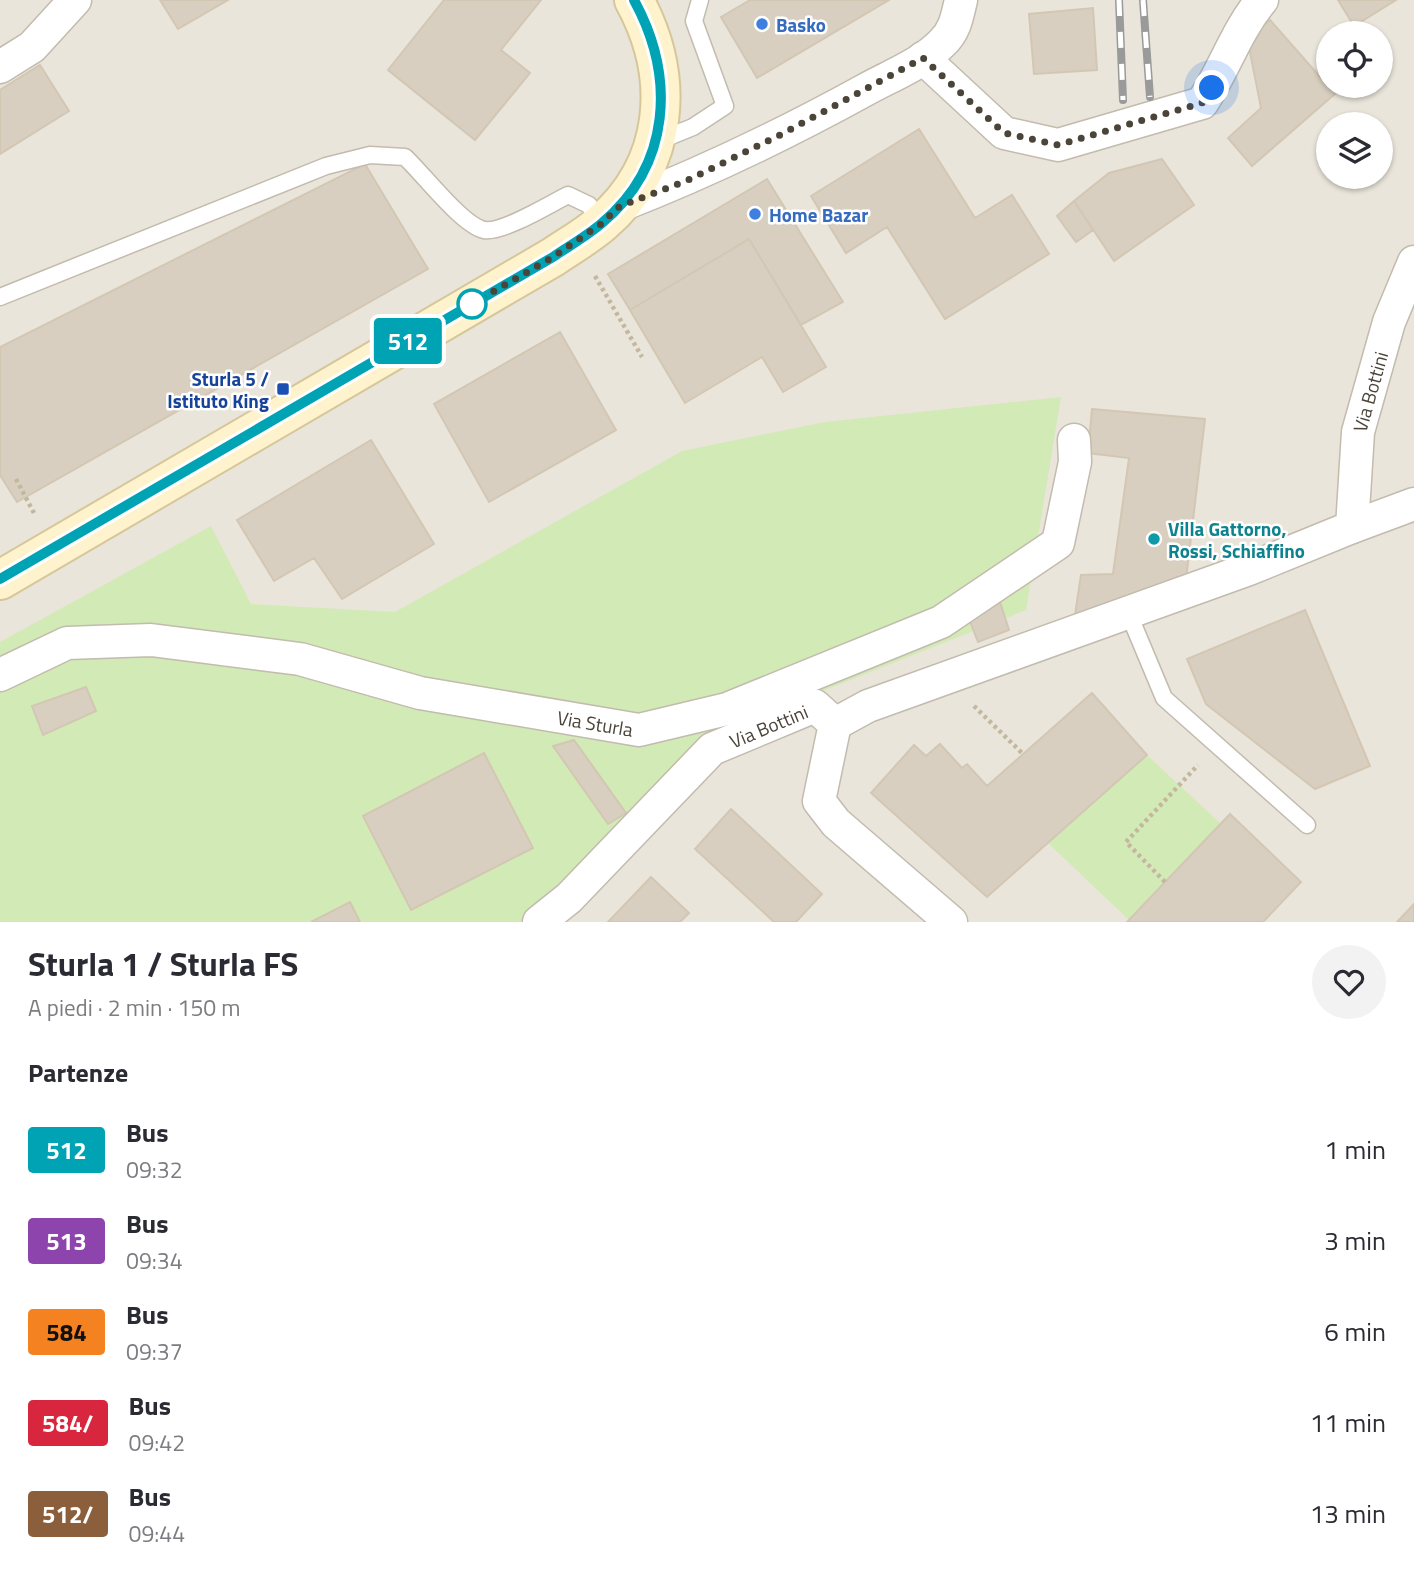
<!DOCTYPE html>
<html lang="it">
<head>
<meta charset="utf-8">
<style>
	:root { --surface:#fff; --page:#f2f2f3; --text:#2b2b33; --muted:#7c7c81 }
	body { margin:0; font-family:"Titillium Web",sans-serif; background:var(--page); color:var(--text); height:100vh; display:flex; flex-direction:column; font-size:26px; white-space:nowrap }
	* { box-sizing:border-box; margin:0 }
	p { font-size:23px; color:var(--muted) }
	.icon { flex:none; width:38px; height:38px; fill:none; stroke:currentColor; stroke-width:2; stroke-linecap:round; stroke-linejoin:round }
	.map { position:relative; height:922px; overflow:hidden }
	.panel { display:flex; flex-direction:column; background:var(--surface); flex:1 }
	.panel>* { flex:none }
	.badge { padding:0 14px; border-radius:5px; font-size:24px; line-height:46px }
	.buttons { position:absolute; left:1316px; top:21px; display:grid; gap:14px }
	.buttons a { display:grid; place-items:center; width:77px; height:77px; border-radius:50%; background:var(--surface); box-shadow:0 2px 5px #0004; font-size:35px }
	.you { position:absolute; width:35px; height:35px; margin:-18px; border:5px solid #fff; border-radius:50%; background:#1a73e8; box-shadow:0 0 0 10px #1a73e833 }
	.map>.badge { position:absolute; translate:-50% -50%; box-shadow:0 0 0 4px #fff }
	h2 { padding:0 28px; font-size:26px; line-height:63px }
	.round { display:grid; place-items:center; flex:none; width:74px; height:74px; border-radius:37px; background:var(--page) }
	.headline { display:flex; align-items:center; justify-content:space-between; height:119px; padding:0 28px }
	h1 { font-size:33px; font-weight:700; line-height:52px }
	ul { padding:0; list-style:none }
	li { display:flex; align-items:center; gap:21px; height:91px; padding:0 28px }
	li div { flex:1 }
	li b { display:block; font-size:26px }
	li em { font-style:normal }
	li .badge { min-width:77px; font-weight:700; text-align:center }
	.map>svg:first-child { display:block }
	.residential { fill:#eae5da; fill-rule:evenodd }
	.green { fill:#d2eab5 }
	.building { fill:#d8cfc1; stroke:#d3c7b4; stroke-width:2 }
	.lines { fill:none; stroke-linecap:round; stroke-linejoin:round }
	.lane-casing { stroke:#c2bbae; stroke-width:19 }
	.street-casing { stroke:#c2bbae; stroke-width:35 }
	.secondary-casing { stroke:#d6c79b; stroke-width:42 }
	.path { stroke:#c4b79f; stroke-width:4.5; stroke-dasharray:3.5 3.5; stroke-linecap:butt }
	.lane { stroke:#fff; stroke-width:16 }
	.street { stroke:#fff; stroke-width:32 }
	.secondary { stroke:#fff3cd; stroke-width:38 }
	.rail-casing { stroke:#9a9a9a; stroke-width:8 }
	.rail { stroke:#fff; stroke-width:5; stroke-dasharray:16; stroke-linecap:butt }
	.line-casing { stroke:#fff; stroke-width:16 }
	.line { stroke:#00a3b4; stroke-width:10 }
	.walk { stroke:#4b4439; stroke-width:7; stroke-dasharray:0 12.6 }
	.shop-dot { fill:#3f7fe0; stroke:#fff; stroke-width:2.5 }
	.stop-dot { fill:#fff; stroke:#00a3b4; stroke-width:3.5 }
	.transit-dot { fill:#1a4fb4; stroke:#fff; stroke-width:2.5 }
	.culture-dot { fill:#0f9aa8; stroke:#fff; stroke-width:2.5 }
	.labels { text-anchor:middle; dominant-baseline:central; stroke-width:5; stroke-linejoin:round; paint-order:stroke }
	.shop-label { font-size:19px; font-weight:bold; fill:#366cbe; stroke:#fff; text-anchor:start }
	.transit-label { font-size:19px; font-weight:bold; fill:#164399; stroke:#fff; text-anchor:end }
	.street-label { font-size:19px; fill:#4b4439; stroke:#fff }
	.culture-label { font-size:19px; font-weight:bold; fill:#0d838f; stroke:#fff; text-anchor:start }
</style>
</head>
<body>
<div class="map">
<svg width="1414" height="922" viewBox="0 0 1414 922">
	<rect width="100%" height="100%" fill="#f6f3ec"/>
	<path class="residential" d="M0 0H1414V922H0ZM1328 33H1381V86H1328ZM1328 124H1381V177H1328Z"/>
	<path class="green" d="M1061 397 1026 610 700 740 567 885 521 922H0V642L211 526 251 604 395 612 682 451 825 422Z
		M1147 755 1221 824 1129 920 1048 843Z"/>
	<path class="building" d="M160 0H228L178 29Z
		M444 0H541L501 50 530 73 475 140 388 70Z
		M750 0H889L757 78 721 17Z
		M1338 0H1396L1354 26Z
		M1093 8 1097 70 1034 74 1029 14Z
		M1270 20 1328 86 1337 92 1252 166 1228 138 1261 108 1247 37Z
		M40 65 69 111 0 154V90Z
		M919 129 975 218 1012 195 1049 254 945 319 887 227 846 253 811 196Z
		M1162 159 1194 205 1114 261 1074 201 1109 173Z
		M365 164 428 269 17 502 0 475V347Z
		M767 179 843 302 801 325 749 239 630 310 608 274Z
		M1074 201 1093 230 1076 242 1057 216Z
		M749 239 826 367 783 392 762 357 685 403 630 310Z
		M560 332 616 430 489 502 434 404Z
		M1092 409 1205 419 1185 588 1075 615 1081 575 1113 574 1129 458 1088 453Z
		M371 440 434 544 342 599 314 558 274 581 237 520Z
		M1000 602 1009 630 978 642 968 616Z
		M1305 610 1370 766 1315 789 1206 704 1187 659Z
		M86 687 96 711 43 735 32 706Z
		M1092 693 1147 755 987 897 871 793 914 745 926 756 940 744 962 768 967 764 987 786Z
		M574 740 626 813 608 824 553 746Z
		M484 753 533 848 411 910 363 816Z
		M731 809 822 894 796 922H774L695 849Z
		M1230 814 1301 882 1263 922H1127Z
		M651 877 689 913 680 922H608Z
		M350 902 360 922H311Z
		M1414 904V922H1397Z"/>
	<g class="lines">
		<defs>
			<path id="lane" d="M656 142 693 127 725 106 694 21 700 0
				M0 297 326 166 370 155 405 157C424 175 462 225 484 230 503 233 550 204 568 195L589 205 601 224
				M1128 612 1164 698 1307 825"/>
			<g id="street">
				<path d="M923 58 1004 133 1058 145 1202 103C1224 70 1236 31 1262 0"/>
				<path d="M0 67 32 47 75 0"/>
				<path d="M619 206C704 173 785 134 865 90 890 76 922 64 942 43 955 31 957 17 961 0"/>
				<path d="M1352 527 1414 504"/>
				<path id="s1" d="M0 675 67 643 151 640 300 659 420 693 639 730 727 709 941 622 1058 543 1075 462 1074 440"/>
				<path id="s2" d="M835 724 868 706 1249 569 1352 527 1358 432 1389 322 1414 262"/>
				<path d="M835 724 819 801 836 823 951 922"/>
				<path id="s3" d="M539 922 569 898 712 749 815 706 835 724"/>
			</g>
			<path id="secondary" d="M0 580 553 257C569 246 587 236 602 223 670 164 676 77 634 0"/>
		</defs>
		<use href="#lane" class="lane-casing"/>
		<use href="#street" class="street-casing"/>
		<use href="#secondary" class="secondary-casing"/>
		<path class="path" d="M595 276 642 357
			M16 479 35 515
			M974 706 1023 754
			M1165 882 1126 842 1198 765"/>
		<use href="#lane" class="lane"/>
		<use href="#street" class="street"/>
		<use href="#secondary" class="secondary"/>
		<defs>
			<path id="rail" d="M1119 0 1123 100
				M1143 0 1150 97"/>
		</defs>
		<use href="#rail" class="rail-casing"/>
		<use href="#rail" class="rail"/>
	</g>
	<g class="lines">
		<defs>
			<path id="line" d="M0 579 553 257C569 246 587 236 602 223 671 165 676 77 634 0"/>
		</defs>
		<use href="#line" class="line-casing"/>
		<use href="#line" class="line"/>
		<path class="walk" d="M472 304 553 257 601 224 620 206 686 181 782 134 923 58 1004 133 1058 145 1202 103 1212 88"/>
	</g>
	<g class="shop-dot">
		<circle cx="762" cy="24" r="7"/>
		<circle cx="755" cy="214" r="7"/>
	</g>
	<circle class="stop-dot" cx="472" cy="304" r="14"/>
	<rect class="transit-dot" x="276" y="382" width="14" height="14" rx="3.5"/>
	<circle class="culture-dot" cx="1154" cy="539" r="7"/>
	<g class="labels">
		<g class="shop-label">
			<text x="776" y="24">Basko</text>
			<text x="769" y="214">Home Bazar</text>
		</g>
		<g class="transit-label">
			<text x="269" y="378">Sturla 5 /<tspan x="269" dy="22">Istituto King</tspan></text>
		</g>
		<g class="street-label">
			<text stroke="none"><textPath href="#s2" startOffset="691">Via Bottini</textPath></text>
			<text stroke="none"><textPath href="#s1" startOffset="611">Via Sturla</textPath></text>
			<text stroke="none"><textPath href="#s3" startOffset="306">Via Bottini</textPath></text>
		</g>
		<g class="culture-label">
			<text x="1168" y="528">Villa Gattorno,<tspan x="1168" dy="22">Rossi, Schiaffino</tspan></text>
		</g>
	</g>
</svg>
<div class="buttons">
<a><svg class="icon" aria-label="locate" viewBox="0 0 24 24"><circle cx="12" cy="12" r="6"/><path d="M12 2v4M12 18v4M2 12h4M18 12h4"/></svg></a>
<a><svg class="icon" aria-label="layers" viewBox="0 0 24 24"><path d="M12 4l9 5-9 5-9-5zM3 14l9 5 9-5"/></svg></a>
</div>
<div class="you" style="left:1212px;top:88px"></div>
<b class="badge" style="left:408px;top:341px;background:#00a3b4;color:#fff">512</b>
</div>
<section class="panel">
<div class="headline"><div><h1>Sturla 1 / Sturla FS</h1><p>A piedi · 2 min · 150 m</p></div><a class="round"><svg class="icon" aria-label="heart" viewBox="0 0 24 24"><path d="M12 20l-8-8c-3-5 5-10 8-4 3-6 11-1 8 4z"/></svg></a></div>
<h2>Partenze</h2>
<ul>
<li><span class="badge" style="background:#00a3b4;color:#fff">512</span><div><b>Bus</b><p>09:32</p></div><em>1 min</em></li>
<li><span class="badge" style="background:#8e44ad;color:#fff">513</span><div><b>Bus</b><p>09:34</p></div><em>3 min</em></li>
<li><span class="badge" style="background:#f58220;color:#111">584</span><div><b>Bus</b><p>09:37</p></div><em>6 min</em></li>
<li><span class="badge" style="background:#d7263d;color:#fff">584/</span><div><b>Bus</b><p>09:42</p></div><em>11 min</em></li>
<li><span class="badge" style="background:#8b5e3c;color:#fff">512/</span><div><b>Bus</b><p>09:44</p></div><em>13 min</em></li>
</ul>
</section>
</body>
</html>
